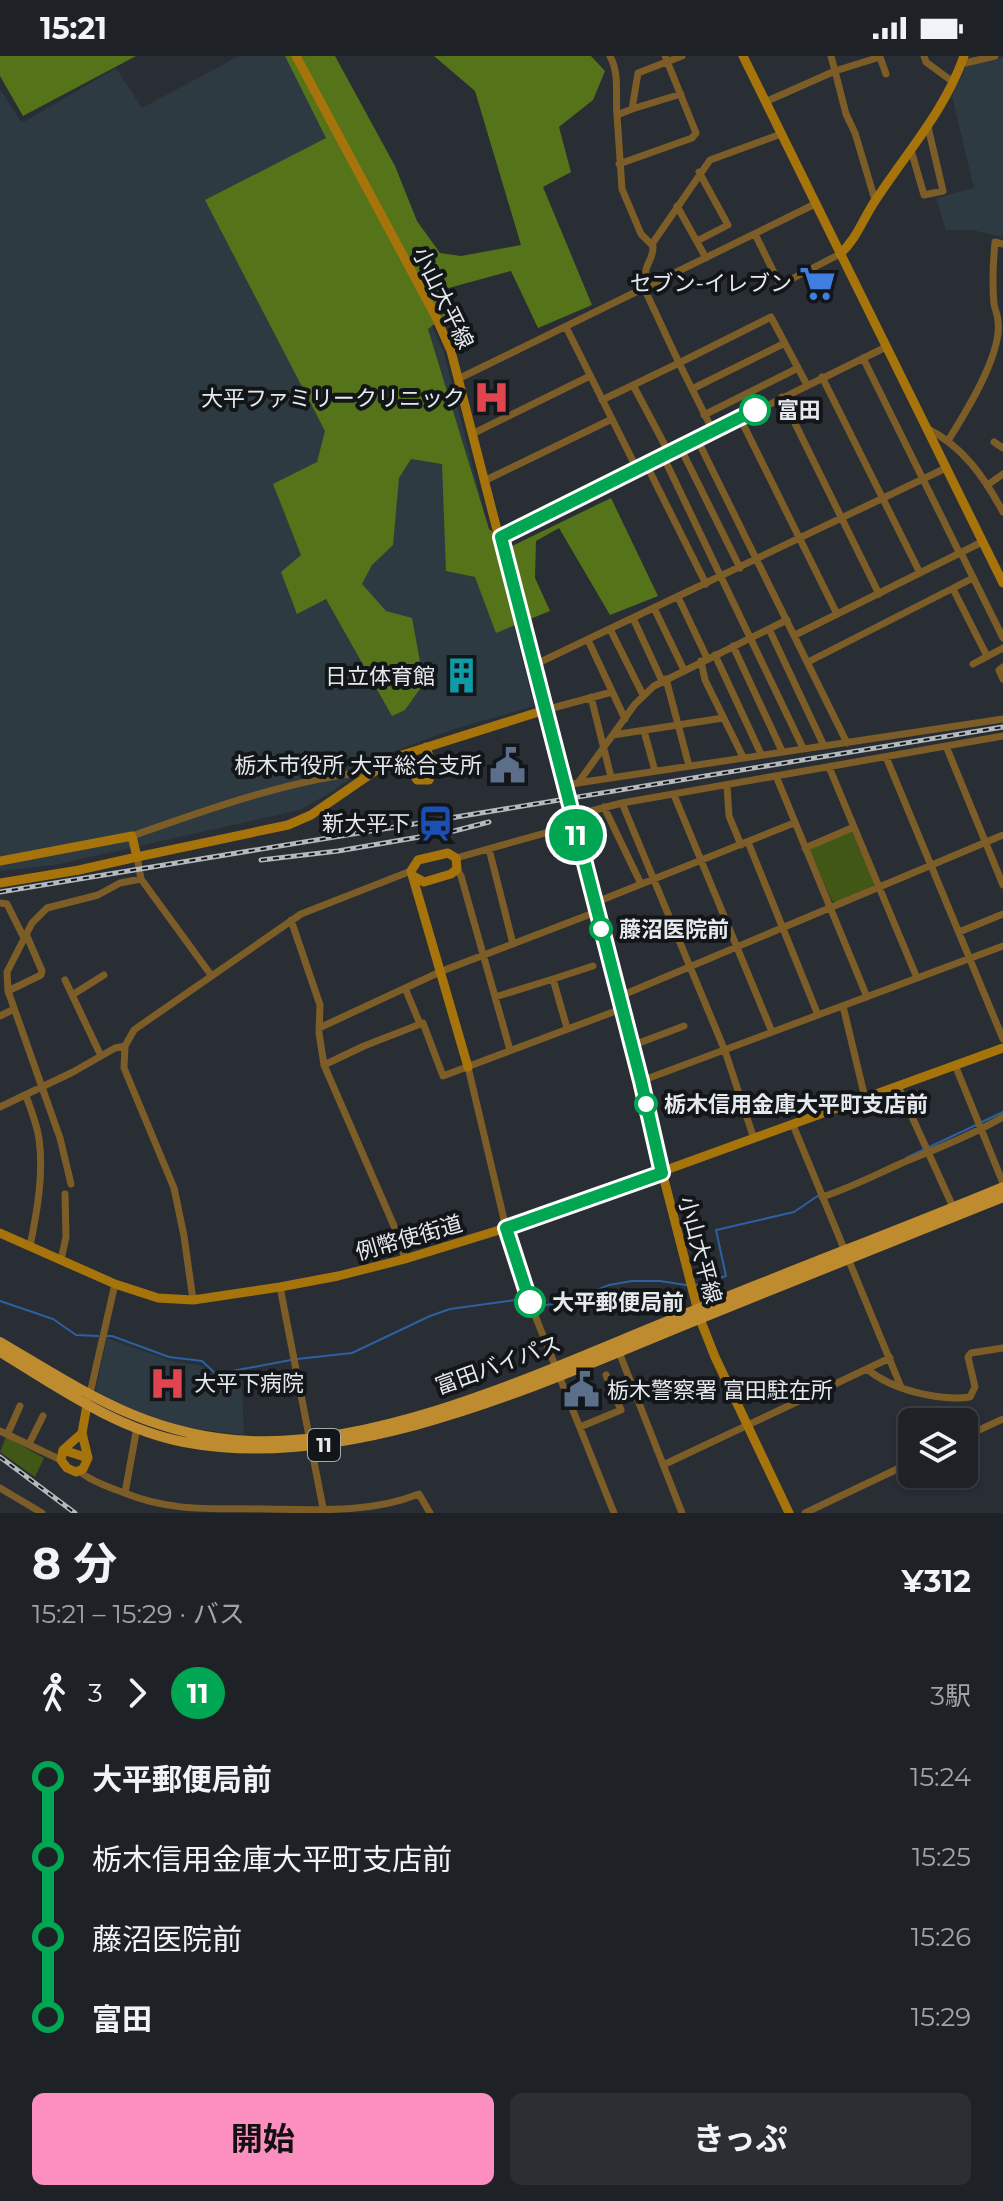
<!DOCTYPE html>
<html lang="ja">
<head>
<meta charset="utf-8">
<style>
	:root { --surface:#1e2227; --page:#2b2f33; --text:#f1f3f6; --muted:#a1a4a7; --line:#3c3f44; --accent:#fd8ec0 }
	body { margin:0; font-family:Montserrat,"Noto Sans JP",sans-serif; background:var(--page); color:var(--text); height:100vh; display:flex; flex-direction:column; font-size:30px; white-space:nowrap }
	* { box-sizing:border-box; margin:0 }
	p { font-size:26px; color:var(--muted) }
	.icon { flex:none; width:44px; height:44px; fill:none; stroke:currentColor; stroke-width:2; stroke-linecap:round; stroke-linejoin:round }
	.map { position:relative; height:1457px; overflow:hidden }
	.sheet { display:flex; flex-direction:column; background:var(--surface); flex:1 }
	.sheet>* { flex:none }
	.badge { padding:0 16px; border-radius:26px; font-size:28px; line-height:52px }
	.buttons { position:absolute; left:898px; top:1352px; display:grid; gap:16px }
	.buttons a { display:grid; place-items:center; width:80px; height:80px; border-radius:12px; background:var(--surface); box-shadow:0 2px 6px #0004,0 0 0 2px var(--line); font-size:40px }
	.map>.badge { position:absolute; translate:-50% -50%; box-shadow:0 0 0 4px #fff }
	.legs { display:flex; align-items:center; gap:12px; height:88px; padding:0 32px; font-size:26px }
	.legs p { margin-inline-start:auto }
	.headline { display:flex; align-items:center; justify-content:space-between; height:136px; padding:0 32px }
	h1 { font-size:44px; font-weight:700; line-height:60px }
	.cta { display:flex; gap:16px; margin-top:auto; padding:16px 32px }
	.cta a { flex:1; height:92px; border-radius:12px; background:var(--accent); color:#111; font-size:32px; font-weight:700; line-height:92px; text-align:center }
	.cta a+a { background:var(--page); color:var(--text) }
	ul { padding:0 32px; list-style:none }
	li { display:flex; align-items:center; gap:28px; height:80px; font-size:30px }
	li i { display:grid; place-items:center; width:12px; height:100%; margin:0 10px; background:currentColor }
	li i::after { content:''; width:20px; height:20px; margin:-10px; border:6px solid; border-radius:50%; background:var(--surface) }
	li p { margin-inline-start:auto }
	li:first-child i { background:linear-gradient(#0000 50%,currentColor 0) }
	li:last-child i { background:linear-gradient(currentColor 50%,#0000 0) }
	.status { display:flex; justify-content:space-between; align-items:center; height:56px; padding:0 40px; background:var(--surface); direction:ltr }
	.status svg { height:22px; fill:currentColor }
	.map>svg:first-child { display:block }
	.built { fill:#2e3a42 }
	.green { fill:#415716 }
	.forest { fill:#557318 }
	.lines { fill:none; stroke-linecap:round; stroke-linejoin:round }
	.stream { stroke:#2d60a2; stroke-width:2 }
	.street { stroke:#7c5c27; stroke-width:7 }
	.secondary { stroke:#a7740b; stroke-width:9 }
	.primary { stroke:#bf8b2f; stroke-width:10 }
	.rail-casing { stroke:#b4b9bd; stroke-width:5 }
	.rail { stroke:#131618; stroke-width:2; stroke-dasharray:6; stroke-linecap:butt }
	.line-1-casing { stroke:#fff; stroke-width:18 }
	.line-1 { stroke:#00a651; stroke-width:12 }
	.stop-1-dot { fill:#fff; stroke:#00a651; stroke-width:4 }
	.labels { text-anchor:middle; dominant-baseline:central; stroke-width:8; stroke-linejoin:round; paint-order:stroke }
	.shield { fill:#131618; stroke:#a6aaad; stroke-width:2 }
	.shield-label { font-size:20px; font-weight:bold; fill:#e5e9ed }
	.poi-label { font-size:22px; fill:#e5e9ed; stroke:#131618; text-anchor:end }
	.street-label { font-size:22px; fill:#e5e9ed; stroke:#131618 }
	.stop-label { font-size:22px; font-weight:bold; fill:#e5e9ed; stroke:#131618; text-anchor:start }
</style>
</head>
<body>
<div class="status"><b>15:21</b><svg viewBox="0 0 49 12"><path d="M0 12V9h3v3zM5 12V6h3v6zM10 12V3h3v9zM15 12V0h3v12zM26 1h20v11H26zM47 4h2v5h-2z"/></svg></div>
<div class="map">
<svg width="1003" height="1457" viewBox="0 0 1003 1457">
	<rect width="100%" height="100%" fill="#282e34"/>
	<path class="built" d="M239 0H285L420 245 443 294 534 650 454 673 384 699 330 737 299 754 55 809 0 815V33L22 67 116 12 142 52Z
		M1003 1V181L972 174H946L936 142 974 132 952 40 967 9Z
		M107 1282 174 1306 200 1309 217 1322 241 1316 244 1379 176 1370 138 1357 95 1337Z"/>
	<path class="green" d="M852 775 875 829 836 846 832 845 809 793Z
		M6 1381 44 1402 35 1421 0 1396Z"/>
	<path class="forest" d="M0 0H136L23 60 0 20Z
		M285 0H335L395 110 417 165 440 197 461 200 521 189 475 35 434 0H591L605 15 593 44 559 71 571 116 543 131 592 249 538 272 511 215 445 233 451 255 428 273 489 473 512 490 611 442 658 540 610 559 559 472 536 485 535 522 550 555 496 577 475 521 446 515 442 408 411 403 399 422 393 489 372 509 362 528 386 555 412 562 424 627 405 654 392 660 326 543 297 558 281 516 301 499 273 428 317 406 325 375 205 144 326 82Z"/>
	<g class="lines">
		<path class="stream" d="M982 1066 1003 1056
			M906 1102 976 1069
			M696 1229 726 1220 716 1174 794 1156 819 1139
			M0 1245 53 1263 76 1279 98 1280
			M533 1249 536 1251 573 1244 609 1229 632 1225H660L686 1229
			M105 1280H112L169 1301 202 1305 216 1318 291 1304
			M297 1303 352 1297 430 1260 450 1253 523 1243 527 1246"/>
		<path class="street" d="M610 0C620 19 615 38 617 59
			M924 0 926 6 953 26
			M961 8 995 0
			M765 46 835 15 831 0
			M632 53 681 38
			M911 94 924 139 943 135 928 71
			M619 108 692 82 696 77 665 0
			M875 144 855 77 846 58 835 15 880 1 886 18
			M677 150 706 202
			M755 178 780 229 840 198
			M697 185 728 169 699 116
			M652 188 710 104 781 78
			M649 230C639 210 654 207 653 190L641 178 622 133 617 59 632 53 638 17 682 0
			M566 271 637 413
			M863 302 960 498
			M822 321 920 517
			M460 322 644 232
			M633 329 669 397
			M692 333 785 287
			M782 341 879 538
			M602 344 679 307 644 232 815 148
			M704 359 798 312
			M740 362 837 558
			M926 372C963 390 984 421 1003 456
			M713 375 679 307 771 261 807 329
			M474 377 590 320
			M697 383 847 687
			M949 383C966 356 1002 298 998 266 998 259 995 254 994 248 992 227 993 207 995 186L1003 188
			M994 386 1003 392
			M680 391 740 512
			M663 400 803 692
			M646 408 706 528
			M486 424 612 363
			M989 428 1003 418
			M501 481 886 291
			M961 497 1003 582
			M953 533 987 600
			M678 541 707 602
			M654 552 684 614
			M633 562 662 625
			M610 573 643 639
			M769 573 824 690
			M795 579 982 486
			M588 584 625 663
			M733 590 782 695
			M715 599 761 698
			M701 605 705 624 743 701
			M808 606 973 522
			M973 608 1003 592
			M534 609 946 412
			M1003 611 999 614 1003 623
			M666 623 689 710
			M591 641 611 721
			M545 654 612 636
			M644 675 655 715
			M613 679 723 662
			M946 690 1003 829
			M886 701 1003 983
			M829 711 917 922
			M776 720 867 941
			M578 727 635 648 654 630 787 564
			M564 729 1003 663
			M727 729 729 760 741 789
			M674 739 772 976
			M622 747 725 995 754 1083
			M604 751 641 828
			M572 760 622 747 1003 680
			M132 780C208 753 292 723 372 715
			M748 786 818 959
			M805 792 854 771
			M489 793 513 888
			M137 801 141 823
			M456 802 574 769
			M457 813 461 820 510 994
			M0 847 7 848 24 882
			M594 847 794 767
			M291 864 320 949 319 977 324 1009 394 1170 405 1203
			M959 876 1003 858
			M553 923 593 910
			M65 924 101 1000
			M405 932 420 968
			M8 935 41 919 42 915 26 878
			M72 939 104 919
			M495 941 553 923 567 972
			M618 941 1003 779
			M843 950 865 1042
			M0 960 14 953
			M319 972 442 915 596 856
			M631 990 684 970
			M324 1009 364 990 423 967 443 1020 621 953
			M955 1009 1003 1127
			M468 1011 506 1172 532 1252 614 1457
			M641 1025 1003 890
			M898 1030 953 1151
			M26 1040C31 1054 37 1068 39 1083 44 1117 37 1156 30 1190
			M0 1051 73 1016 115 992 125 990
			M793 1069 901 1331
			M71 1128 60 1082 8 935 7 916 32 867 47 852 98 839 120 827 141 823 211 919
			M822 1141C850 1132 875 1119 902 1107 936 1093 970 1080 1003 1061
			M61 1204 66 1181 65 1138
			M280 1231 324 1457
			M193 1244 184 1180 174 1132 124 1012 125 990 134 974 141 969 301 858 411 815
			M619 1296 682 1457
			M867 1313C892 1334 938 1345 970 1341L975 1331 968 1301 971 1297 1003 1292
			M89 1342 115 1228
			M580 1371 621 1354 606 1319
			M0 1375 61 1404
			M8 1377 20 1350
			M964 1381 1003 1363
			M29 1388 43 1360
			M663 1409 890 1302
			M83 1413V1418C95 1427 109 1431 122 1436 173 1457 214 1452 267 1453 319 1454 371 1457 419 1438L430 1457
			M0 1432 42 1457
			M125 1437 137 1371
			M805 1457 912 1406"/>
		<path class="secondary" d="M296 0 435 259 451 295 700 1263 715 1301 789 1457
			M743 0 1003 527
			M840 198C857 183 864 160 877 142 908 95 945 54 964 0
			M402 699 417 724H429L433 713 426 691
			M0 805 132 780 137 801 288 769 311 759 375 715 402 699 545 654
			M413 820 424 826 451 818 457 813 456 802 448 797 418 804 411 815 468 1011
			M0 827 79 814 137 801
			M0 1177 115 1228 158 1242 193 1244 280 1231 338 1220 405 1203 506 1172 1003 992
			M82 1377 63 1394 61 1404 67 1412 76 1416 83 1413 88 1402 82 1377 87 1349
			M63 1394 88 1402"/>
		<path class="primary" d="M0 1286C85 1336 147 1380 250 1385 389 1391 555 1310 683 1259 789 1215 897 1175 1003 1131
			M0 1296C58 1331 116 1373 184 1386 351 1418 541 1327 694 1265 797 1223 900 1182 1003 1141"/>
		<defs>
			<path id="rail" d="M261 804 338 795 454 775 489 766
				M0 836 1003 671
				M0 1401 75 1457"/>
		</defs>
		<use href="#rail" class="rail-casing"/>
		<use href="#rail" class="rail"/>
	</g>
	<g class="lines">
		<defs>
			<path id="line-1" d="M530 1246 506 1172 662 1117 641 1025 501 481 755 354"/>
		</defs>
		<use href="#line-1" class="line-1-casing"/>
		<use href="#line-1" class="line-1"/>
	</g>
	<defs>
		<symbol id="supermarket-bare" viewBox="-9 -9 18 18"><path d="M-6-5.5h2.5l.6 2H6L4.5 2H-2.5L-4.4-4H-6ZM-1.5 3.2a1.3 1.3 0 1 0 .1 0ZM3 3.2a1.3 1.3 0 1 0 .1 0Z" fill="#3f7fe0" stroke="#131618" stroke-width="2.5" paint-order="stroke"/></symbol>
		<symbol id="hospital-bare" viewBox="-9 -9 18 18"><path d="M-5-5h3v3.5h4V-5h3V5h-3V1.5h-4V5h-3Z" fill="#e0444e" stroke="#131618" stroke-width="2.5" paint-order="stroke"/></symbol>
		<symbol id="building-bare" viewBox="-9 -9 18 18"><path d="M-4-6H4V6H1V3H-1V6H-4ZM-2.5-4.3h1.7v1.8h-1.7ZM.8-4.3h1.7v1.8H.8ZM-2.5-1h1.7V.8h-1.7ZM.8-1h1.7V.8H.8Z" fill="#0f9aa8" stroke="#131618" stroke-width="2.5" paint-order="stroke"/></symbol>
		<symbol id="civic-bare" viewBox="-9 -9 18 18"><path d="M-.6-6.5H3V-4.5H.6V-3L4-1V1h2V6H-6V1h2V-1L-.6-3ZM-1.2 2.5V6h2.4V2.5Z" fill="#5c6f8a" stroke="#131618" stroke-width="2.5" paint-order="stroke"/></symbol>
		<symbol id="station-bare" viewBox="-9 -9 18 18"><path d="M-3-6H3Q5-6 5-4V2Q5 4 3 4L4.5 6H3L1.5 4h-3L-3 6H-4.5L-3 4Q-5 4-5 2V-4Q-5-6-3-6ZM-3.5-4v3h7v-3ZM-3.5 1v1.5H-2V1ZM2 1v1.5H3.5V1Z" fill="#1a4fb4" stroke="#131618" stroke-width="2.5" paint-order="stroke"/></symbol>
	</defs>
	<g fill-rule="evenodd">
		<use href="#supermarket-bare" x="792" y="202" width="51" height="51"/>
		<use href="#hospital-bare" x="466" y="316" width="51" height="51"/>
		<use href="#building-bare" x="436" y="594" width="51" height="51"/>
		<use href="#civic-bare" x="482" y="684" width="51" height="51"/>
		<use href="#station-bare" x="410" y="742" width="51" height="51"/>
		<use href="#hospital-bare" x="142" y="1302" width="51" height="51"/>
		<use href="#civic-bare" x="556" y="1308" width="51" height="51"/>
	</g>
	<g class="stop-1-dot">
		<circle cx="755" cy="354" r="14"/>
		<circle cx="601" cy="873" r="10"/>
		<circle cx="646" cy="1048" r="10"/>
		<circle cx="530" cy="1246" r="14"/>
	</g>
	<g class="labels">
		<rect class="shield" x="308" y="1373" width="32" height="32" rx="6"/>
		<g class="shield-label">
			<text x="324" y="1389">11</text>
		</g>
		<g class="poi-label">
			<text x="792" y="227">セブン-イレブン</text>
			<text x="465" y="342">大平ファミリークリニック</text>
			<text x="435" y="620">日立体育館</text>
			<text x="482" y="709">栃木市役所 大平総合支所</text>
			<text x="410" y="767">新大平下</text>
			<text x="194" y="1327" text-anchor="start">大平下病院</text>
			<text x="607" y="1334" text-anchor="start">栃木警察署 富田駐在所</text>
		</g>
		<g class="street-label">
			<text transform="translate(443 242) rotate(64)">小山大平線</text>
			<text transform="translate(409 1182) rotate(-16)">例幣使街道</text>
			<text transform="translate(700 1194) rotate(75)">小山大平線</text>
			<text transform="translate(498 1309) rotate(-20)">富田バイパス</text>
		</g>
		<g class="stop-label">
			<text x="777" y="354">富田</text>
			<text x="619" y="873">藤沼医院前</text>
			<text x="664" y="1048">栃木信用金庫大平町支店前</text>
			<text x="552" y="1246">大平郵便局前</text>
		</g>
	</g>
</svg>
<div class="buttons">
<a><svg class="icon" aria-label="layers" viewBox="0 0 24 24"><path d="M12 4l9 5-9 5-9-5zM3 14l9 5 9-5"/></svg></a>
</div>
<b class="badge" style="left:576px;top:779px;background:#00a651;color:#fff">11</b>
</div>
<section class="sheet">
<div class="headline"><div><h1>8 分</h1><p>15:21 – 15:29 · バス</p></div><b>¥312</b></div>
<div class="legs"><svg class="icon" aria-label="walk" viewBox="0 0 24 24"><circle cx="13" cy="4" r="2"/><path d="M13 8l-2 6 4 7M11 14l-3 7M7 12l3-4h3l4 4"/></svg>3<svg class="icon" aria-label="forward" viewBox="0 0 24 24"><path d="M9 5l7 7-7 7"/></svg><b class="badge" style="background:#00a651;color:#fff">11</b><p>3駅</p></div>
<ul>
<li><i style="color:#00a651"></i><b>大平郵便局前</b><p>15:24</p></li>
<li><i style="color:#00a651"></i><span>栃木信用金庫大平町支店前</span><p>15:25</p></li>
<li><i style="color:#00a651"></i><span>藤沼医院前</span><p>15:26</p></li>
<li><i style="color:#00a651"></i><b>富田</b><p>15:29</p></li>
</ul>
<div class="cta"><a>開始</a><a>きっぷ</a></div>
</section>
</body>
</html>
